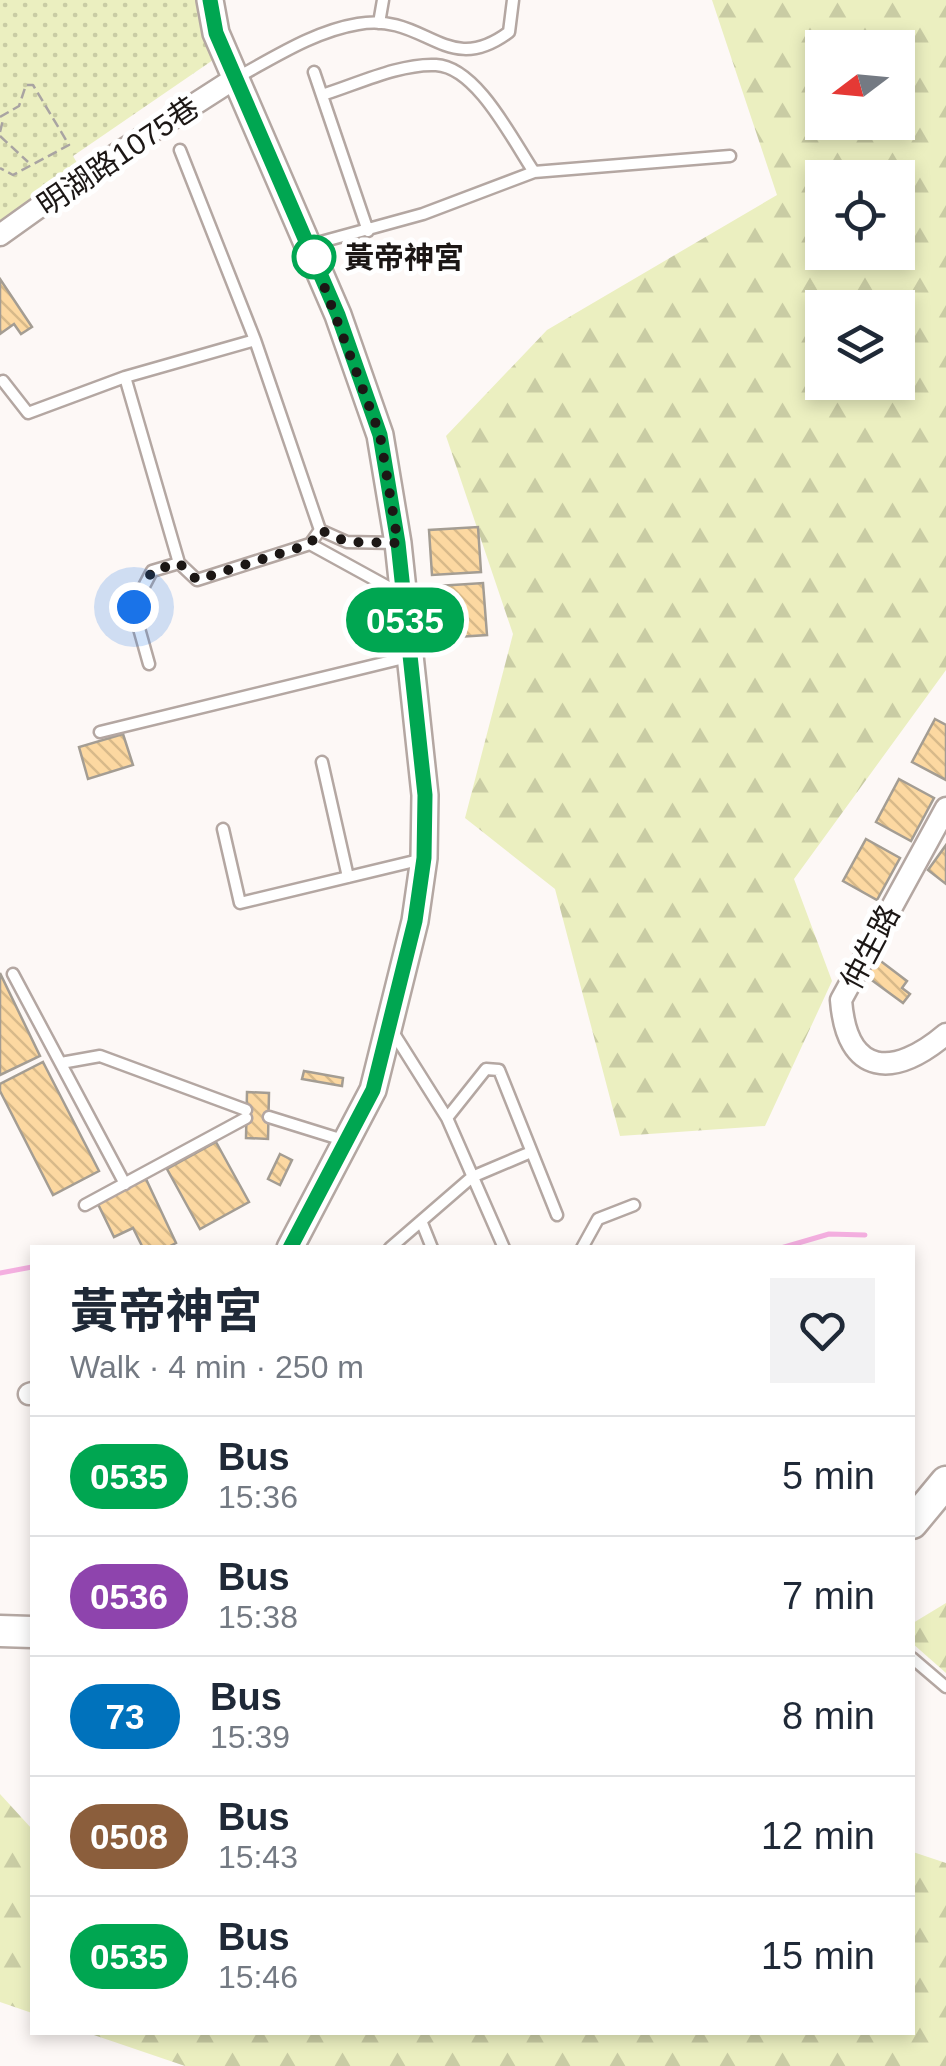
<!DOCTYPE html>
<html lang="en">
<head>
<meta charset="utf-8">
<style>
	:root { --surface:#fff; --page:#f2f2f3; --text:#1f2937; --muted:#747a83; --line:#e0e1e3 }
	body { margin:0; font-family:Arial,"Noto Sans TC",sans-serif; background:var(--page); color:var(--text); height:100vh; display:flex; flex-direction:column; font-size:38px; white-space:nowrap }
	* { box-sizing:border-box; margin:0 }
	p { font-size:32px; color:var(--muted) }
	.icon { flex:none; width:55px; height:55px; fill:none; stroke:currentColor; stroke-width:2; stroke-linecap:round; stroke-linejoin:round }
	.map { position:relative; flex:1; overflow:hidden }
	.sheet { position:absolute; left:30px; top:1245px; width:885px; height:790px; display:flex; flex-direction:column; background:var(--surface); border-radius:0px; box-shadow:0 5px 15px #0003 }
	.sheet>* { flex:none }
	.badge { padding:0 20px; border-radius:32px; font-size:35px; line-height:65px }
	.needle { width:65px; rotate:254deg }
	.fabs { position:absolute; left:805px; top:30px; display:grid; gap:20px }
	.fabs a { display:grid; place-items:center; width:110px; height:110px; border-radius:0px; background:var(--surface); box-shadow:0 5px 15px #0003; font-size:50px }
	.you { position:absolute; width:50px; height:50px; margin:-25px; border:8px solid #fff; border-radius:50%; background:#1a73e8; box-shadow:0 0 0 15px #1a73e833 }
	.map>.badge { position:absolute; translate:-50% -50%; box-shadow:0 0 0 5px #fff }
	.round { display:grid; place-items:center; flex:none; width:105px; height:105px; border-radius:0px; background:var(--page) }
	.overview { display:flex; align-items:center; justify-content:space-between; height:170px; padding:0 40px }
	h1 { font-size:48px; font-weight:700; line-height:75px }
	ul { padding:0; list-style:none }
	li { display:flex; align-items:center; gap:30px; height:120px; padding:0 40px; border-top:2px solid var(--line) }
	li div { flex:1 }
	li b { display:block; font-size:38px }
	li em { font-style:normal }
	li .badge { min-width:110px; font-weight:700; text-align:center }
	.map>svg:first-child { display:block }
	.forest { fill:url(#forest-firs); fill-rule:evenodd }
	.park { fill:url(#park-dots) }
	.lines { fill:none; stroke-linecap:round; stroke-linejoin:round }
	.stream { stroke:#f4afe0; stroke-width:5 }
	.building { fill:url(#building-back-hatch); stroke:#a49d93; stroke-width:2.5 }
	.service-casing { stroke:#b4a7a2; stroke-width:15 }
	.minor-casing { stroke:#b4a7a2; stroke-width:25 }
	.tertiary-casing { stroke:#b4a7a2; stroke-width:30 }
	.secondary-casing { stroke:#b4a7a2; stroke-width:35 }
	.path { stroke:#a9a4a2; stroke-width:2.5; stroke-dasharray:10 5; stroke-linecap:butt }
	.service { stroke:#fff; stroke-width:10 }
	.minor { stroke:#fff; stroke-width:20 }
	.tertiary { stroke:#fff; stroke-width:25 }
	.secondary { stroke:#fff; stroke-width:30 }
	.line-casing { stroke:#fff; stroke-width:22 }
	.line { stroke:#00a651; stroke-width:15 }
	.walk { stroke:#1c1715; stroke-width:10; stroke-dasharray:0 18 }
	.stop-dot { fill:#fff; stroke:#00a651; stroke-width:5 }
	.labels { text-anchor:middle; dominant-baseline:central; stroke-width:10; stroke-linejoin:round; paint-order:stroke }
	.street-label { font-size:30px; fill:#1c1715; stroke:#fff }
	.stop-label { font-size:30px; font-weight:bold; fill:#1c1715; stroke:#fff; text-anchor:start }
</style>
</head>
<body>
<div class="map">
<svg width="946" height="2066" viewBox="0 0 946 2066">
	<defs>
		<pattern id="forest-firs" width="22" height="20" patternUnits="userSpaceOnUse" patternTransform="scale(2.5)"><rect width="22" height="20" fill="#ebefc0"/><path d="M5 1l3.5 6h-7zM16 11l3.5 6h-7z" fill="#c9cca4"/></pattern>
		<pattern id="park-dots" width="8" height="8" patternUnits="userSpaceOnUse" patternTransform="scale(2.5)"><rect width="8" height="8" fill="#ebefc0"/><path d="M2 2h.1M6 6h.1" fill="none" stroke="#c9cca4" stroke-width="1.8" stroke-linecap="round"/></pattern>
		<pattern id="building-back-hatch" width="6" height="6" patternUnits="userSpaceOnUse" patternTransform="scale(2.5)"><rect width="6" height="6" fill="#fcd8a1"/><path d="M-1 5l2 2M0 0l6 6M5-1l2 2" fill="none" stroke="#d7b98a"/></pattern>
	</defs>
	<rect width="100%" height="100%" fill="#fdf8f6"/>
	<path class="forest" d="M712 0H946V670L794 879 832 981 765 1126 620 1136 555 889 465 818 513 634 446 436 547 330 777 195ZM822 48H898V122H822ZM822 178H898V252H822ZM822 308H898V382H822Z
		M946 1603V1673L912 1643 913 1623Z
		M0 1794 32 1829V2013L0 2002Z
		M913 1852 946 1863V2066H185L88 2033 912 2032Z"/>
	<path class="park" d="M0 0H202L213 60 73 156 84 175 0 235Z"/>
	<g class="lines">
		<path class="stream" d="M781 1248 829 1234 865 1235
			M0 1273 32 1267"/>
	</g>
	<path class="building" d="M0 279 32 327 21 334 14 324 0 334Z
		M478 527 481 572 432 575 429 530Z
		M483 583 487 635 442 638 438 586Z
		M935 719 946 725V780L912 762Z
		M123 734 133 765 88 779 79 747Z
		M899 779 934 798 911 841 876 822Z
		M866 839 900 858 877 900 843 881Z
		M946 845V884L928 870Z
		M874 956 907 981 902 988 910 994 903 1003 862 973Z
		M0 973 40 1056 0 1075Z
		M43 1062 99 1171 53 1195 0 1091V1084Z
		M304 1071 343 1078 342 1086 302 1079Z
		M247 1092 269 1093 268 1139 246 1138Z
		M216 1142 249 1202 200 1229 167 1169Z
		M280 1154 292 1160 280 1185 268 1179Z
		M146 1179 176 1243 166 1248H143L133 1228 114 1237 97 1202Z"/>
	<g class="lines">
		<defs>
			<path id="service" d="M379 23 383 0
				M314 72 368 231
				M238 77C275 57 315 31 358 24 426 12 446 79 509 32L513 0
				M322 95C355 85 400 63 436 65 477 67 513 141 534 172
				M180 150 255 340 320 530 347 542 396 543
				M310 245 423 214 534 172 730 156
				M125 377 179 563 197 580 310 544 320 530
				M3 381 28 413 125 377 255 340
				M310 544 401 594
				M149 664 133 607 152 571 179 563
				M100 732 408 657
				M322 762 348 877
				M223 829 240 903 423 859
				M13 974 125 1184
				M391 1029 447 1118 504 1248
				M61 1063 100 1056 246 1110
				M269 1117 343 1140
				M447 1118 486 1069 499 1070 557 1215
				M85 1205 246 1118
				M422 1223 432 1248
				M390 1248 472 1177 531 1152
				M582 1248 598 1219 634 1205
				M912 1658 946 1687"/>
			<path id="minor" d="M0 235 84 175 237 77
				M946 808 841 1000C847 1077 894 1078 946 1034
				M29 1394 32 1393"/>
			<path id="tertiary" d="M210 0 216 33 338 315 380 435 398 543 425 795 424 858 415 921 373 1090 290 1248"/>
			<path id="secondary" d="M912 1523 946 1482
				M0 1631 32 1632"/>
		</defs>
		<use href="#service" class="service-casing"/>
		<use href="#minor" class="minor-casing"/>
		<use href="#tertiary" class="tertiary-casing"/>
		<use href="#secondary" class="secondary-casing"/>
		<path class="path" d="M0 117 19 106 26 85H33L69 145 13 175 0 168
			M0 132 3 120
			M0 136 28 162"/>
		<use href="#service" class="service"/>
		<use href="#minor" class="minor"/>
		<use href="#tertiary" class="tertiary"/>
		<use href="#secondary" class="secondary"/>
	</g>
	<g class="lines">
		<defs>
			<path id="line" d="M210 0 216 33 338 315 380 435 398 543 425 795 424 858 415 921 373 1090 290 1248"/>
		</defs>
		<use href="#line" class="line-casing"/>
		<use href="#line" class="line"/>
		<path class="walk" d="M134 607 152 571 179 563 197 580 310 544 320 530 347 542 398 543 380 435 309 246 314 257"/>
	</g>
	<circle class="stop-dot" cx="314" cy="257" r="20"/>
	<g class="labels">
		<g class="street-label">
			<text transform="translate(118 156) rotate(-34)">明湖路1075巷</text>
			<text transform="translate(870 947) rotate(-62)">仲生路</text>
		</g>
		<g class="stop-label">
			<text x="344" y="257">黃帝神宮</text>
		</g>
	</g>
</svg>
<div class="fabs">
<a><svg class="needle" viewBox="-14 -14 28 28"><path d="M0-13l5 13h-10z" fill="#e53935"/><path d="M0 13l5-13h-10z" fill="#747a83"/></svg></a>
<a><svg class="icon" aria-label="locate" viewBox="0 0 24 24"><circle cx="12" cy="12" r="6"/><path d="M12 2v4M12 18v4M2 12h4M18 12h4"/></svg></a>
<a><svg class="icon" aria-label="layers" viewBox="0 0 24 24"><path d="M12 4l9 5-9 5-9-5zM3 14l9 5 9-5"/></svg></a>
</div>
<div class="you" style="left:134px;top:607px"></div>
<b class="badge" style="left:405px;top:620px;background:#00a651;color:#fff">0535</b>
<section class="sheet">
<div class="overview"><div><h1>黃帝神宮</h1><p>Walk · 4 min · 250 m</p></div><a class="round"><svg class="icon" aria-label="heart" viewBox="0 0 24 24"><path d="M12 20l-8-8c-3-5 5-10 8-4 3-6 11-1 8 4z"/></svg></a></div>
<ul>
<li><span class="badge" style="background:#00a651;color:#fff">0535</span><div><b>Bus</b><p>15:36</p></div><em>5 min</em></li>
<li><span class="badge" style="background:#8e44ad;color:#fff">0536</span><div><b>Bus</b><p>15:38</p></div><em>7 min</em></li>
<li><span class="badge" style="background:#0072bc;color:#fff">73</span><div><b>Bus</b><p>15:39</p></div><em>8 min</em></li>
<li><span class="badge" style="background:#8b5e3c;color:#fff">0508</span><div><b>Bus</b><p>15:43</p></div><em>12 min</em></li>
<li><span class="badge" style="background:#00a651;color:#fff">0535</span><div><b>Bus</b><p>15:46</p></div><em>15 min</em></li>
</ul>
</section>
</div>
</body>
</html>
